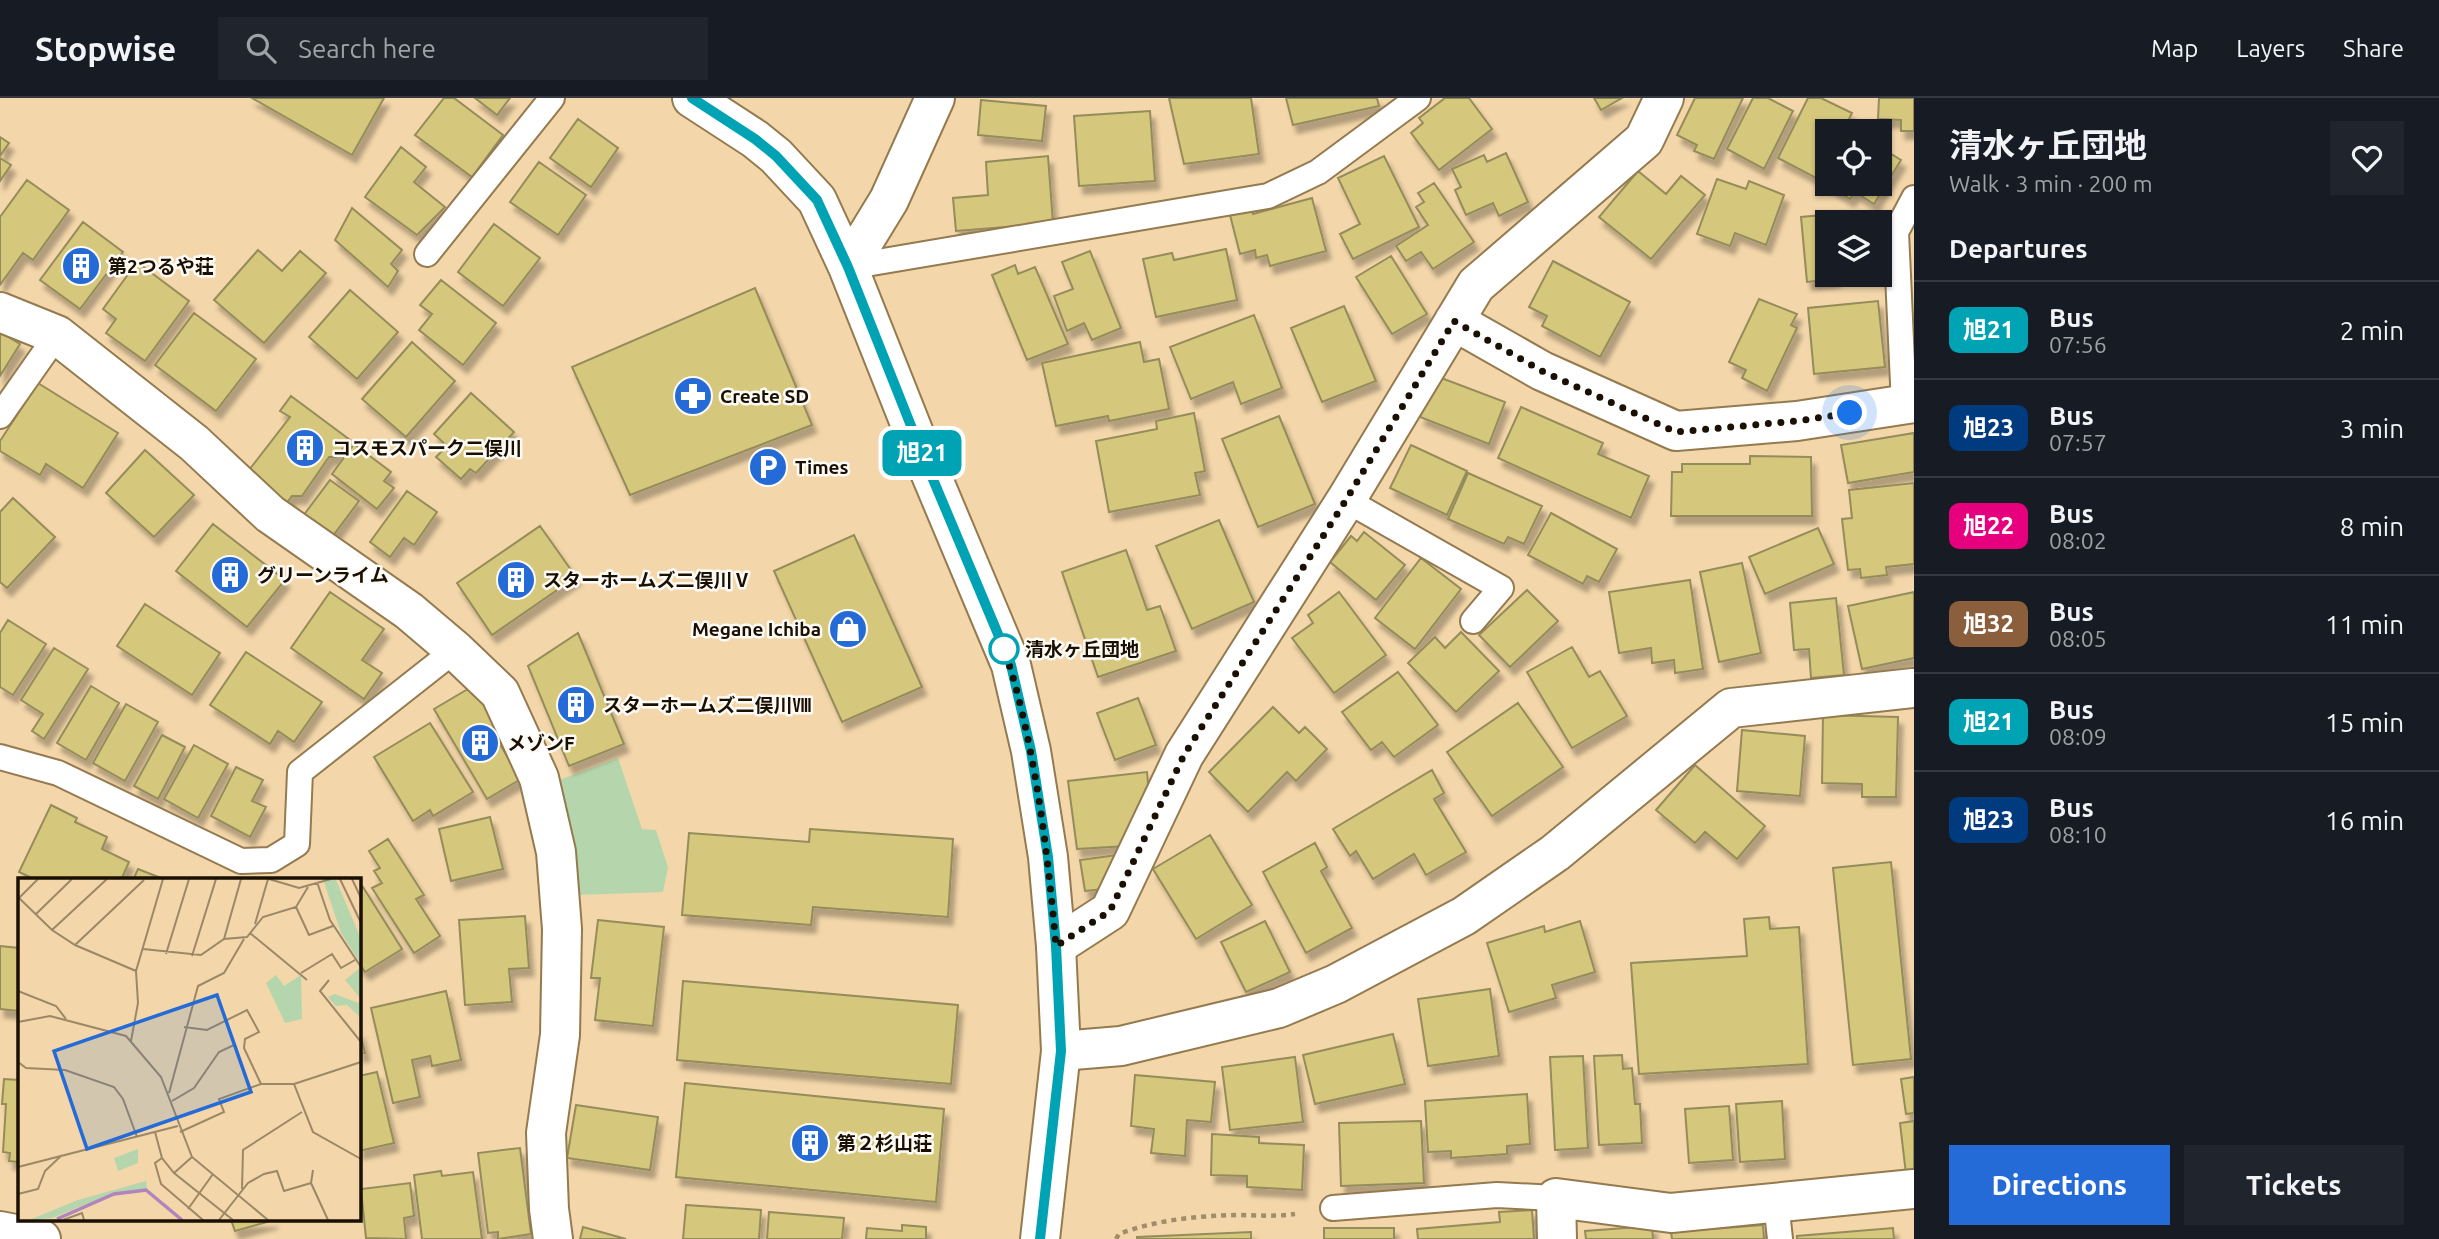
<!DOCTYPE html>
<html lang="en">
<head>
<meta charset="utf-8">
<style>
	:root { --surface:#171b24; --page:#20242c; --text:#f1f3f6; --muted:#9ea1a6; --line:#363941; --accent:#246bd7 }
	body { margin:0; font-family:Ubuntu,"Noto Sans JP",sans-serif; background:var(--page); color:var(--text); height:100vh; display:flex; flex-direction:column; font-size:26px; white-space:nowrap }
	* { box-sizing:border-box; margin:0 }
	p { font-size:23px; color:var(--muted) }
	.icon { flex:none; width:38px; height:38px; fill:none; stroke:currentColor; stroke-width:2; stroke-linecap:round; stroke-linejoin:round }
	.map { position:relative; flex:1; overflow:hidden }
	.sheet { display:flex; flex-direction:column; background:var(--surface); width:525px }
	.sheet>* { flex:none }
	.badge { padding:0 14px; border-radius:10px; font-size:24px; line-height:46px }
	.controls { position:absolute; left:1815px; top:21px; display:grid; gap:14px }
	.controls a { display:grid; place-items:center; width:77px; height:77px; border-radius:0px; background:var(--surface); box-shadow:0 2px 5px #0004; font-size:35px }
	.you { position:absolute; width:35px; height:35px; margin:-18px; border:5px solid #fff; border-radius:50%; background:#1a73e8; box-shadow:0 0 0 10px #1a73e833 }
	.map>.badge { position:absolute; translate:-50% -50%; box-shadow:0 0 0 4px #fff }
	h2 { padding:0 35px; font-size:26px; line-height:63px }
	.round { display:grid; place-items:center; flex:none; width:74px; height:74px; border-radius:0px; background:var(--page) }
	.headline { display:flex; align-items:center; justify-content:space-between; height:119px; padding:0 35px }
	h1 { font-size:33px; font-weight:700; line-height:52px }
	.action { display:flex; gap:14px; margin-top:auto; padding:14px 35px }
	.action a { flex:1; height:80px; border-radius:0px; background:var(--accent); color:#fff; font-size:28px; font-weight:700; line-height:80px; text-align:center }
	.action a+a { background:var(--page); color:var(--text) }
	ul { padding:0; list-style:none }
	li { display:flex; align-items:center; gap:21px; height:98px; padding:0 35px; border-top:2px solid var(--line) }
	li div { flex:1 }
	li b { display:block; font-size:26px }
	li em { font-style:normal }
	li .badge { min-width:77px; font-weight:700; text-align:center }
	header { display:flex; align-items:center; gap:42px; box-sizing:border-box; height:98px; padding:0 35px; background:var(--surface); border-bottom:2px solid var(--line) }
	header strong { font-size:33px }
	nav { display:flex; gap:38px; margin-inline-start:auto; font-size:24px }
	.search { width:490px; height:63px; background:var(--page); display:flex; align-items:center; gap:18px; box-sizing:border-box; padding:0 24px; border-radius:0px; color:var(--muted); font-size:26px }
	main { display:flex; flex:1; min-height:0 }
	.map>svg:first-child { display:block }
	.green { fill:#b5d6ac }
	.building { fill:#d5c77c; stroke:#958c5b; stroke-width:2; filter:url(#shadow) }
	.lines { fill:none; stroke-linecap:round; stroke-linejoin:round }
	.lane-casing { stroke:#947a4f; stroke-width:28 }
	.street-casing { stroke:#947a4f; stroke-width:42 }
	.secondary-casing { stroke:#947a4f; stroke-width:42 }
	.path { stroke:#a28c6a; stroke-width:4.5; stroke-dasharray:5 5; stroke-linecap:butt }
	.lane { stroke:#fff; stroke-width:24 }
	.street { stroke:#fff; stroke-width:38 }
	.secondary { stroke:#fff; stroke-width:38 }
	.line-casing { stroke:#fff; stroke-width:16 }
	.line { stroke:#00a3b4; stroke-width:10 }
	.walk { stroke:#1a1002; stroke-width:7; stroke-dasharray:0 12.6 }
	.stop-dot { fill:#fff; stroke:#00a3b4; stroke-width:3.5 }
	.labels { text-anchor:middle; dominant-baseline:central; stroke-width:5; stroke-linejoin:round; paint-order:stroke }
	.poi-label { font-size:19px; font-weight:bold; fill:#1a1002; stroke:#fefbf7; text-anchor:start }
	.stop-label { font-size:19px; font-weight:bold; fill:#1a1002; stroke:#fefbf7; text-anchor:start }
	.inset-river { fill:none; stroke:#b284be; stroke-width:3.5 }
	.inset-road { fill:none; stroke:#9c8766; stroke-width:2 }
	.view { fill:#246bd7; fill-opacity:0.15; stroke:#246bd7; stroke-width:3.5 }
	.inset-edge { fill:none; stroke:#1a1002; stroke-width:3.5 }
</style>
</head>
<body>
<header>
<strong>Stopwise</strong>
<div class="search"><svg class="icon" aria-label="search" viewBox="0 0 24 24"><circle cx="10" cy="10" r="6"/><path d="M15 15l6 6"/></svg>Search here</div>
<nav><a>Map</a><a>Layers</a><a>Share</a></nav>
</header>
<main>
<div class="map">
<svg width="1914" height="1141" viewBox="0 0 1914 1141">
	<defs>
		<filter id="shadow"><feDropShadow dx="4.5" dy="8" stdDeviation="2" flood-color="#0004"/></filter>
	</defs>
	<rect width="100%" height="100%" fill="#f3d6a9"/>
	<path class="green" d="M618 660 642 731 656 732 668 769 663 794 577 797 557 683Z"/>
	<path class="building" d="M252 0H384L352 57Z
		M444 0H454L503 37 472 79 415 37Z
		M475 0H510L497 17Z
		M1169 0H1251L1259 56 1184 66Z
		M1286 0H1377L1379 8 1293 27Z
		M1445 0H1469L1492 31 1439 72 1411 35 1423 25 1419 20Z
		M1594 0H1622L1601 12Z
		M1695 0H1743L1714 61 1694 53 1697 47 1677 37Z
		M1753 0H1768L1793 13 1764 71 1727 51Z
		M1808 0H1821L1852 15 1843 33H1827V64L1818 81 1778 60Z
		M1879 0H1914V33H1901V22L1878 21Z
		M981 2 1046 8 1042 43 978 37Z
		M1150 13 1155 83 1079 88 1074 18Z
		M578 21 618 50 591 89 550 60Z
		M1862 23 1884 36 1880 43V33H1856Z
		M0 39 9 45 0 58Z
		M401 49 426 69 414 84 445 109 417 137 365 99Z
		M1880 49 1901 62 1874 106 1855 94 1850 101 1824 85 1827 80V86H1880Z
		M1506 55 1528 104 1499 118 1493 105 1466 117 1455 92 1461 89 1452 71 1484 57 1487 64Z
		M1048 58 1053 125 956 133 953 100 988 97 986 64Z
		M1384 58 1419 129 1353 161 1340 136 1360 126 1338 80Z
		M0 60 11 67 0 83Z
		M539 64 586 97 558 137 510 104Z
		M1638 73 1666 96 1681 78 1705 97 1651 161 1599 119Z
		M1717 81 1746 91 1749 83 1784 97 1766 147 1735 135 1730 148 1697 136Z
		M27 82 69 112 33 162 23 155 0 187V119Z
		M1434 85 1474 144 1433 171 1421 154 1406 163 1396 148 1428 127 1416 109 1424 104 1418 95Z
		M1312 100 1326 153 1270 168 1267 157 1256 160 1255 152 1240 156 1230 117 1251 111 1253 116Z
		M352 110 402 152 391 166 398 173 388 189 335 142Z
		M1845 115 1846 124H1827V177H1836V181L1807 184 1801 119Z
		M83 124 123 154 80 211 40 182Z
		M494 126 540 160 503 208 458 174Z
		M1226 151 1237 202 1156 219 1143 161 1172 155 1174 162Z
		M258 152 282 173 300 153 326 175 264 245 214 202Z
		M1090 153 1121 230 1092 242 1084 225 1067 233 1054 198 1073 191 1062 164Z
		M1391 158 1427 216 1392 236 1356 179Z
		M1553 163 1630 204 1600 259 1542 228 1547 218 1529 209Z
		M137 164 189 203 145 263 106 235 116 221 103 211Z
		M1015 167 1018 176 1035 169 1068 246 1027 262 992 177Z
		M441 182 496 225 463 267 419 232 432 216 420 207Z
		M755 190 812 327 630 397 572 269Z
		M350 192 398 234 357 281 309 239Z
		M1759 201 1797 216 1791 227 1797 230 1767 293 1742 280 1746 272 1729 264Z
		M1878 203 1885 269 1814 276 1808 210Z
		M1344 208 1376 283 1322 304 1291 230Z
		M194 215 256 261 216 313 155 267Z
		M1254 217 1282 290 1241 306 1233 284 1191 301 1170 249Z
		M0 234 20 246 0 278Z
		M412 244 455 283 406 339 362 301Z
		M1140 244 1144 264 1159 261 1169 311 1109 323 1108 318 1056 328 1042 265Z
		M1436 278 1505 304 1489 346 1420 319Z
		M38 285 118 335 83 390 46 366 40 377 0 353V343Z
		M471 295 514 334 476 375 470 371 461 381 436 359 447 348 434 336Z
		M291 298 350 342 336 359H329L302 398H292L286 406 246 376 290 319 280 313Z
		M1521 309 1603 345 1598 356 1649 378 1631 420 1498 360Z
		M1194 315 1205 373 1195 375 1200 397 1109 414 1096 343 1157 331 1156 323Z
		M1279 318 1315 406 1258 429 1222 341Z
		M1914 335V374L1848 385 1841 347Z
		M354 346 391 374 384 383 394 390 377 411 332 376Z
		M1411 347 1467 373 1447 417 1390 390Z
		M145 352 194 397 154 439 106 395Z
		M1750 358 1811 359 1812 418H1671L1672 374H1682V366H1750Z
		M1468 375 1542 408 1524 446 1508 439 1504 446 1448 421Z
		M330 382 359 403 332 439 303 418Z
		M1914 385V466L1886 469 1887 477 1861 480 1860 471 1848 472 1842 421 1852 420 1849 392Z
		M407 393 437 414 414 447 404 440 390 459 370 444Z
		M13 400 55 439 7 490 0 484V414Z
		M1551 415 1617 451 1599 484 1587 478 1583 486 1528 457Z
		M1219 422 1254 504 1192 531 1156 448Z
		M213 426 285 482 247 529 176 473Z
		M540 428 576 479 492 537 457 485Z
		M1818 430 1834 466 1765 496 1749 459Z
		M1364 434 1405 467 1376 502 1330 464 1351 438 1357 443Z
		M854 437 922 589 842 624 774 473Z
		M1126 452 1147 512 1160 508 1176 553 1098 579 1062 474Z
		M1421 460 1461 491 1415 551 1375 520Z
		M1742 465 1761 555 1719 564 1700 474Z
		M1690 482 1703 571 1675 575 1674 562 1652 565 1651 550 1619 555 1609 494Z
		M1527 492 1558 523 1510 569 1479 537Z
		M330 494 384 531 362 562 382 575 364 601 291 550Z
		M1339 494 1386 557 1334 595 1292 540 1313 525 1308 517Z
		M1914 494V560L1862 571 1848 508Z
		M1836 500 1844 577 1811 580 1809 551 1794 552 1790 505Z
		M145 506 220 555 192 597 117 548Z
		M8 522 46 546 13 597 0 589V535Z
		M1461 534 1499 573 1456 614 1408 565 1435 539 1445 550Z
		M578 535 624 646 569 668 528 568Z
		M1572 549 1589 579 1600 573 1627 618 1572 650 1527 574Z
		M54 550 88 571 44 641 32 633 43 616 21 602Z
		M246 554 322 604 294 644 278 633 270 646 210 607Z
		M1398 574 1438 627 1394 659 1382 644 1371 652 1342 614Z
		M478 585 511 642 501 648 521 681 487 701 434 611Z
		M91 588 119 605 86 662 57 645Z
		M1138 600 1156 647 1115 662 1097 615Z
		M1518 605 1563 669 1492 718 1447 654Z
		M126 606 158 624 125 683 93 665Z
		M1273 609 1299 635 1305 629 1327 651 1296 683 1287 674 1248 714 1209 674Z
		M1823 617 1898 619 1896 699H1862V686L1822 685Z
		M430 625 473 694 433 718 430 712 413 723 374 659Z
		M1742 632 1805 638 1800 698 1737 693Z
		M162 637 185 649 158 701 134 688Z
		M194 647 228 666 198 720 164 701Z
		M1695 667 1765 728 1737 761 1705 734 1695 745 1656 712Z
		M236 669 263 682 252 703 266 709 250 739 211 718Z
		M1432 672 1444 695 1434 701 1466 754 1426 777 1414 756 1373 781 1356 753 1350 758 1333 731Z
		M1147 674 1150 708 1127 748 1077 751 1068 683Z
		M51 707 77 720 75 724 107 739 102 751 129 764 121 782H36L19 774Z
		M490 719 503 771 451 783 439 731Z
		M810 731 953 741 948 819 813 809 811 827 682 817 689 735 809 744Z
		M1210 737 1252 807 1196 841 1153 771Z
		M388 741 424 797 416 801 440 838 414 855 372 790 382 785 374 773 380 770 369 753Z
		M1315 745 1327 769 1321 773 1352 830 1306 855 1263 774Z
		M1117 757 1104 791 1085 793 1080 762Z
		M1891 764 1911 961 1853 967 1833 770Z
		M138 771 166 782H133Z
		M363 789 402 851 365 874 361 868 359 869V792Z
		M525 818 529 870 509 871 512 904 465 907 459 822Z
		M1769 819 1770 831 1799 829 1808 966 1639 976 1631 865 1747 858 1744 821Z
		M598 822 664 829 653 928 595 922 600 880H591Z
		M1265 823 1290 874 1246 894 1221 844Z
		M1580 823 1595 874 1552 887 1556 900 1509 914 1487 845 1544 828 1545 834Z
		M0 848 19 850V913L0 911Z
		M683 883 958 907 951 986 677 962Z
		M1490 891 1499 958 1428 968 1418 901Z
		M446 893 461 962 432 968 430 958 412 962 420 999 393 1005 371 910Z
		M359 931 365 955 359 956Z
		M1393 936 1405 986 1315 1006 1303 957Z
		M1622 957 1623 971 1632 970 1635 1006H1640L1642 1045 1599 1047 1594 958Z
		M1583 958 1588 1050 1555 1052 1550 959Z
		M1295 959 1303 1024 1230 1032 1222 969Z
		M377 974 394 1045 359 1053V978Z
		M1135 977 1215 984 1211 1024 1187 1022 1185 1058 1151 1055 1154 1031 1131 1028Z
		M1914 979V1015L1906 1016 1901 981Z
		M4 981 19 982V1064L9 1063 10 1055 3 1054 6 1006H2Z
		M685 985 944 1011 936 1104 676 1079Z
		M1527 996 1530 1046 1507 1048V1056L1451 1060V1053L1428 1054 1425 1003Z
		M1782 1003 1785 1061 1740 1064 1736 1006Z
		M576 1007 658 1019 650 1072 567 1060Z
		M1729 1008 1733 1062 1689 1065 1685 1011Z
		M1421 1023 1424 1085 1341 1088 1339 1025Z
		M1914 1023V1075L1906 1076 1900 1025Z
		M1212 1036 1259 1039V1045L1304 1047 1302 1092 1247 1089V1078L1211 1077Z
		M520 1050 531 1136 498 1141V1134L488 1135 478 1055Z
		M441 1073 442 1078 473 1074 482 1141H422L414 1077Z
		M410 1085 414 1118 404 1120 406 1141 366 1140 361 1091Z
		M686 1107 761 1112 759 1141H683Z
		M1532 1112 1534 1141H1418L1417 1131 1500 1124 1499 1114Z
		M769 1114 844 1120 842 1141H767Z
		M231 1122H274L235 1133Z
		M902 1127 926 1129V1141H866L867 1130 902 1133Z
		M1763 1127 1764 1141H1672L1671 1134Z
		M1652 1128 1653 1141H1586L1585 1133Z
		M583 1129 626 1141H580Z
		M1324 1130H1394V1141H1324Z
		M1893 1130 1894 1141H1797V1138Z
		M1251 1134V1141H1137V1139Z"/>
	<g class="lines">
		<defs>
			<path id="lane" d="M427 156 552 0
				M848 169 1268 98 1318 74 1418 0
				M1904 307 1896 134 1914 100
				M0 318 57 237
				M1346 402 1501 490 1473 523
				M0 659 58 675 241 763 271 762 297 746 300 674 455 552
				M1776 1104 1780 1141
				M1333 1110 1497 1097 1556 1100"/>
			<path id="street" d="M0 214 57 237 194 345 270 416 409 513 455 552 500 595 539 680 556 754 562 831 560 937 546 1035 549 1111 553 1141
				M1454 223 1542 273 1676 333 1797 323 1914 305
				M1056 848 1110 813 1184 657 1346 402 1476 187 1644 42 1664 0
				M1061 953 1121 948 1279 910 1336 886 1464 818 1555 755 1731 610 1913 590
				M0 1133 41 1141
				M1557 1141 1556 1100 1671 1115 1914 1091"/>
			<path id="secondary" d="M692 0 755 41 776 58 817 102 848 169 919 348 1011 567 1031 653 1048 759 1056 848 1061 953 1040 1141
				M848 169 889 102 935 0"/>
		</defs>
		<use href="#lane" class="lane-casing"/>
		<use href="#street" class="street-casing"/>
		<use href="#secondary" class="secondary-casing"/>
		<path class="path" d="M1116 1141 1119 1136C1156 1122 1196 1118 1236 1117 1256 1117 1275 1119 1295 1116"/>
		<use href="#lane" class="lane"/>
		<use href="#street" class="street"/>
		<use href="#secondary" class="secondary"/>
	</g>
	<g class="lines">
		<defs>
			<path id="line" d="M692 0 755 41 776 58 817 102 848 169 919 348 1011 567 1031 653 1048 759 1056 848 1061 953 1040 1141"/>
		</defs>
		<use href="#line" class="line-casing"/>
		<use href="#line" class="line"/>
		<path class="walk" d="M1004 551 1000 542C1010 566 1016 589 1022 614 1040 691 1049 769 1056 848L1110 813 1184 657 1346 402 1454 223 1542 273 1676 334 1797 323 1850 315"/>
	</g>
	<defs>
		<symbol id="building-disc" viewBox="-11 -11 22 22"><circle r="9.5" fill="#246bd7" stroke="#fefbf7"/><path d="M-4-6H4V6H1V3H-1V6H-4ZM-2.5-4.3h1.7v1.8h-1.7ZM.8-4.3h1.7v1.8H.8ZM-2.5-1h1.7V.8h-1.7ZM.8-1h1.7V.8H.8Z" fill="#fff"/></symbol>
		<symbol id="pharmacy-disc" viewBox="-11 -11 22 22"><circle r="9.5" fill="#246bd7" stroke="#fefbf7"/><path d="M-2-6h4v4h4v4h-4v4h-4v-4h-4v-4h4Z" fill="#fff"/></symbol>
		<symbol id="parking-disc" viewBox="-11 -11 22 22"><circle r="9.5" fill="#246bd7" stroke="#fefbf7"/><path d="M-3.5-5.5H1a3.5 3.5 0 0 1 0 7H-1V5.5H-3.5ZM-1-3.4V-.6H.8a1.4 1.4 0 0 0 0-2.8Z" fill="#fff"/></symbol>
		<symbol id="shop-disc" viewBox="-11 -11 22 22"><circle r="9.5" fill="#246bd7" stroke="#fefbf7"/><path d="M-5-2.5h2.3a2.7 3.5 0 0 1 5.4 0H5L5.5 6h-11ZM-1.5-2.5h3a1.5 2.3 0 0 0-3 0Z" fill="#fff"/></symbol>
	</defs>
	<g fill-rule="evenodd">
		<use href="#building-disc" x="59" y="146" width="44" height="44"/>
		<use href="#pharmacy-disc" x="671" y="276" width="44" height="44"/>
		<use href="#building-disc" x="283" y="328" width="44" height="44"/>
		<use href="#parking-disc" x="746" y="347" width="44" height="44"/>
		<use href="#building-disc" x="208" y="455" width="44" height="44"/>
		<use href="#building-disc" x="494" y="460" width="44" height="44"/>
		<use href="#shop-disc" x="826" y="509" width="44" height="44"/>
		<use href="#building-disc" x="554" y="585" width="44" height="44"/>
		<use href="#building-disc" x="458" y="623" width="44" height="44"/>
		<use href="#building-disc" x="788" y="1023" width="44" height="44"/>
	</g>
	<circle class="stop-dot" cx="1004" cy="551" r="14"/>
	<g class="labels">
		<g class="poi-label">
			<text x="108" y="168">第2つるや荘</text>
			<text x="720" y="298">Create SD</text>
			<text x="332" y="350">コスモスパーク二俣川</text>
			<text x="795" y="369">Times</text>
			<text x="257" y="477">グリーンライム</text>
			<text x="543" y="482">スターホームズ二俣川Ⅴ</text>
			<text x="821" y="531" text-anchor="end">Megane Ichiba</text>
			<text x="603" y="607">スターホームズ二俣川Ⅷ</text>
			<text x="507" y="645">メゾンF</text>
			<text x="837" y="1045">第２杉山荘</text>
		</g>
		<g class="stop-label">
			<text x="1025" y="551">清水ヶ丘団地</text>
		</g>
	</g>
	<g transform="translate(18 780)">
		<rect width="343" height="343" fill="#f3d6a9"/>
		<path d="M305 1 318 2 343 61V86L323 55ZM342 90 343 91V121L327 102ZM258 97 266 108 283 97 284 141 267 145 248 105ZM317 116 343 126V140L329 127 318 128 310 119ZM120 271V285L100 293 96 280ZM127 289 129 311 96 315 34 340 11 342 60 322 128 303Z" fill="#b5d6ac"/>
		<path class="inset-river" d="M39 341 96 316 128 312 164 342"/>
		<path class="inset-road" d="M20 1 1 20 34 52 57 67 118 93M251 1 281 10 313 1M322 1 343 45M334 1 343 20M299 4 312 42 343 89M278 29 291 57 315 48M18 36 54 1M237 46 250 1M34 52 89 1M232 55 289 102M206 61 223 1M57 67 126 2M125 71 183 77 206 61 229 59 245 39 278 29 290 9M148 76 171 1M174 78 198 1M283 95 314 76 323 90 337 82M311 102 302 113 343 164M0 113 38 128 48 141M0 144 32 138 108 158 143 199 174 279 250 342M166 149 189 152 229 132 241 154 227 161 226 170 243 206M113 163 120 125 118 93 145 1M0 184 8 190 47 192 96 209 105 221 119 259M276 206 295 254 343 281M151 215 180 108 206 95 226 61M154 223 176 210 201 174 216 167M137 254 144 280 156 295 215 342M162 254 206 234 201 221 243 206H276L343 184M144 280 137 285 143 306 185 342M0 289 160 248M295 292 293 305 310 342M156 295 174 279M224 311 225 272 284 234M0 316 20 311 27 293 44 277M170 331 195 296M45 342 64 335 66 342M201 342 230 305 246 296 259 293 266 313 293 305"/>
		<path class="view" d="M199 117 233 214 69 271 36 173Z"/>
		<rect width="343" height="343" class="inset-edge"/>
	</g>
</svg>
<div class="controls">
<a><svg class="icon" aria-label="locate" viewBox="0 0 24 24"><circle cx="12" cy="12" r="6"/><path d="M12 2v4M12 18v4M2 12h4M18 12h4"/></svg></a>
<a><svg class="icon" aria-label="layers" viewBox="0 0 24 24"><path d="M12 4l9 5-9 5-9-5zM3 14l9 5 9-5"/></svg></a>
</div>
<div class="you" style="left:1850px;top:315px"></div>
<b class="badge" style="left:922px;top:355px;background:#00a3b4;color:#fff">旭21</b>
</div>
<section class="sheet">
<div class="headline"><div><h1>清水ヶ丘団地</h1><p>Walk · 3 min · 200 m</p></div><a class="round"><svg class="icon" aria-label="heart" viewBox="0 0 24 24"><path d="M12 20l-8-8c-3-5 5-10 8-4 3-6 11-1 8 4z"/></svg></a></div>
<h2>Departures</h2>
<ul>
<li><span class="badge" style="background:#00a3b4;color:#fff">旭21</span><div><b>Bus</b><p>07:56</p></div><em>2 min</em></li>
<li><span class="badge" style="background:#003b80;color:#fff">旭23</span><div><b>Bus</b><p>07:57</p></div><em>3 min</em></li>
<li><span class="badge" style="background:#e6007e;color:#fff">旭22</span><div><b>Bus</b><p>08:02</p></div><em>8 min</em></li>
<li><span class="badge" style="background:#8b5e3c;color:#fff">旭32</span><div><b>Bus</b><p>08:05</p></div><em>11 min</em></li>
<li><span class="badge" style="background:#00a3b4;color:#fff">旭21</span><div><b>Bus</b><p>08:09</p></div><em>15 min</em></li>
<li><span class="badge" style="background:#003b80;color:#fff">旭23</span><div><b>Bus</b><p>08:10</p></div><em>16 min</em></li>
</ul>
<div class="action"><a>Directions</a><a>Tickets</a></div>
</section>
</main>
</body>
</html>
